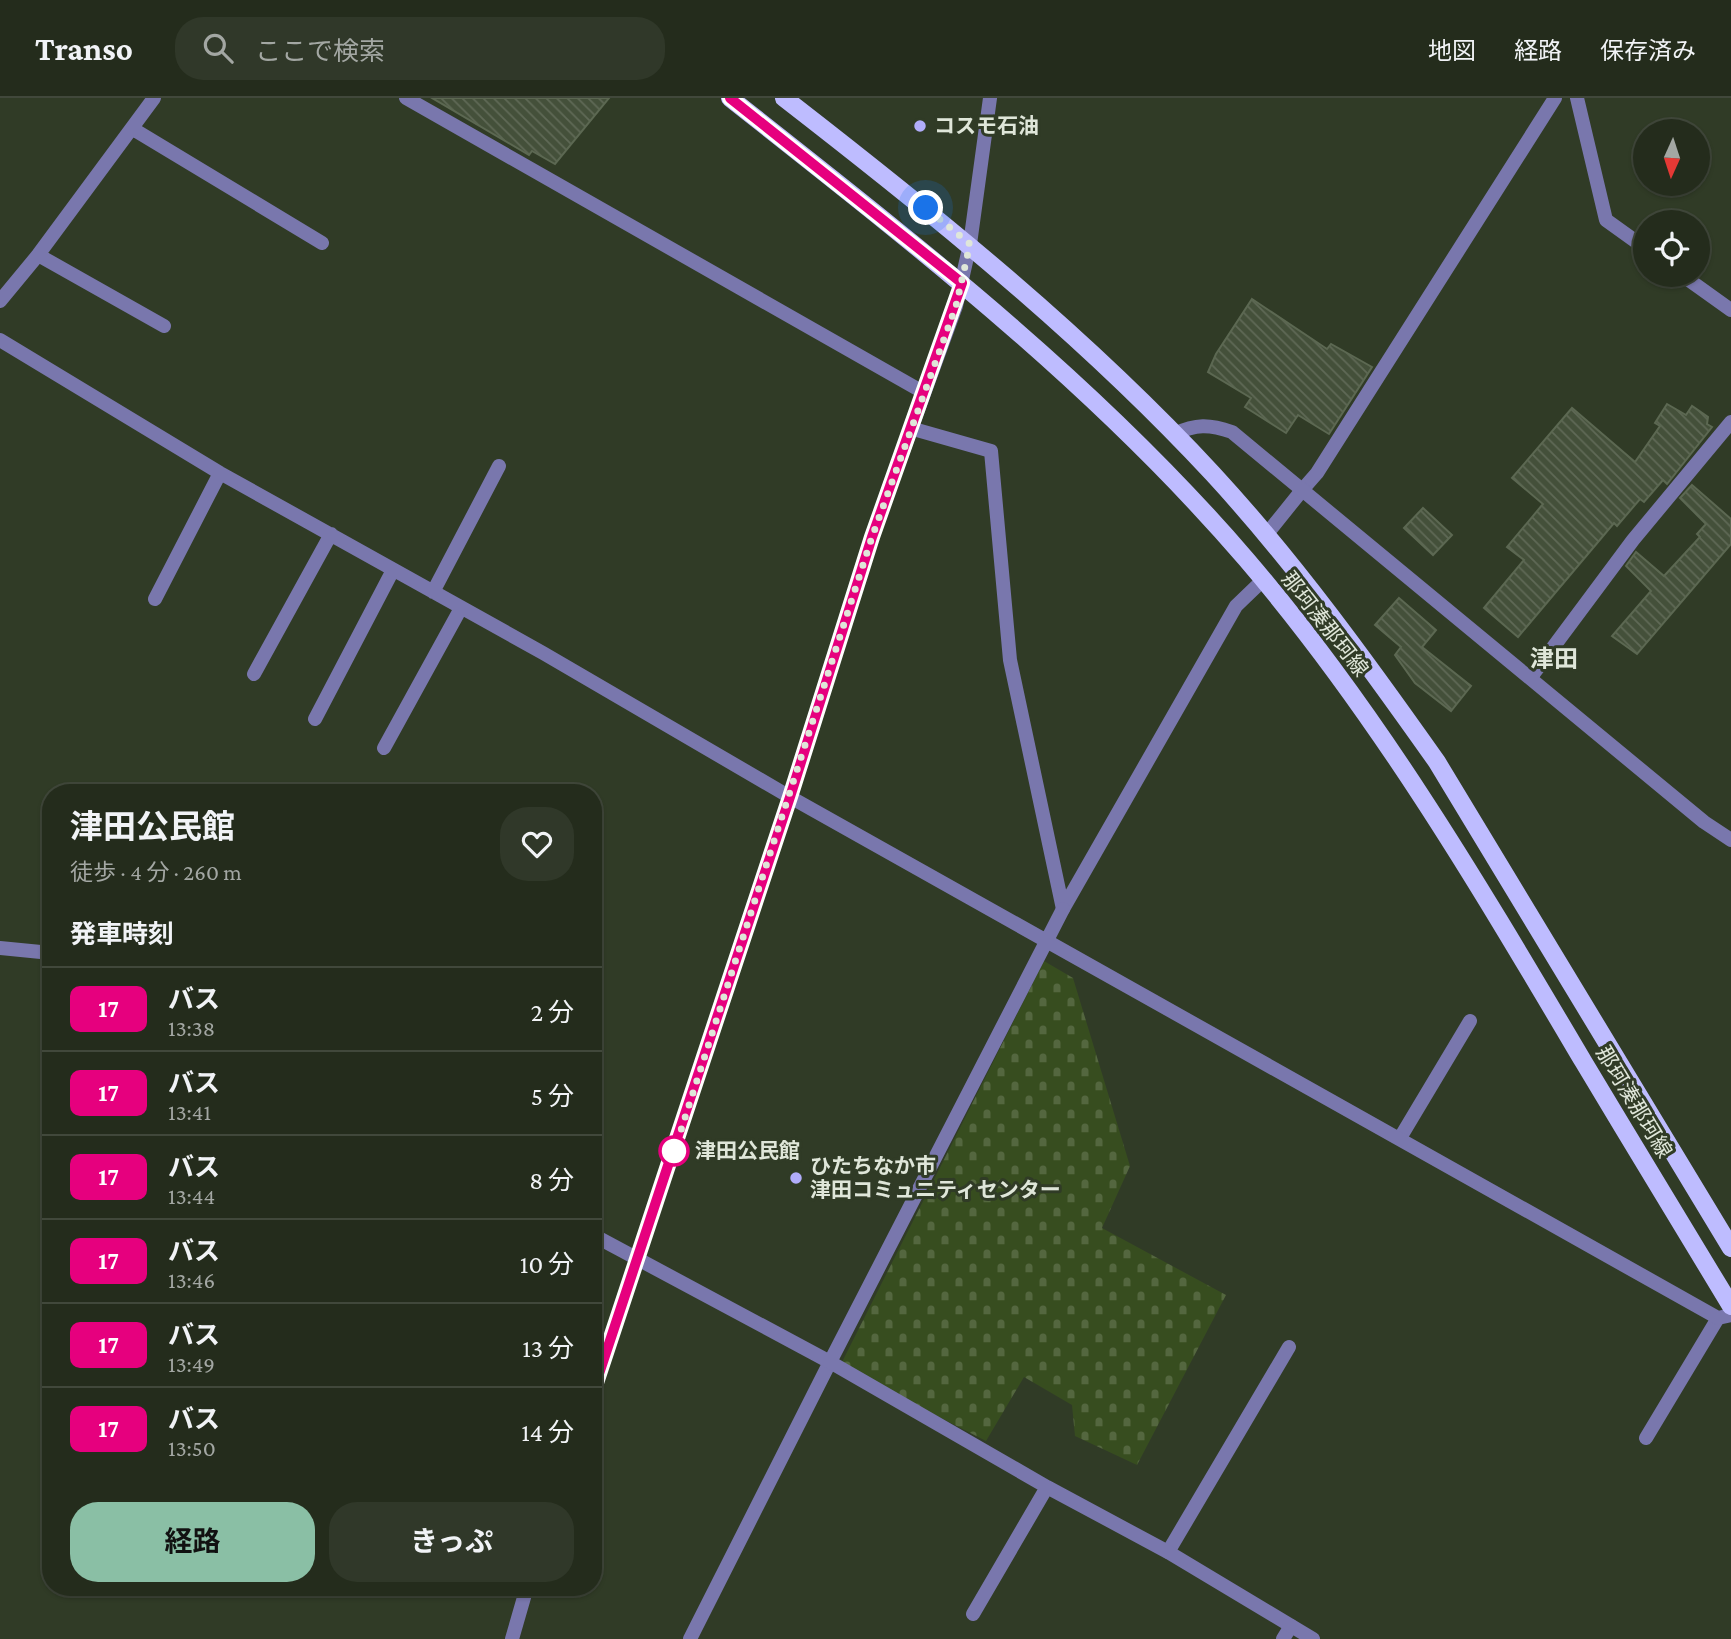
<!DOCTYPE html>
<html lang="ja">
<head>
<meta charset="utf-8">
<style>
	:root { --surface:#242c1c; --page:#303829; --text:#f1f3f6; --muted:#a3a7a3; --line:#41483b; --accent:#8abfa5 }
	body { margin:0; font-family:"Crimson Pro","Noto Sans JP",serif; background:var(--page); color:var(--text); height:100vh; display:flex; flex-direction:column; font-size:26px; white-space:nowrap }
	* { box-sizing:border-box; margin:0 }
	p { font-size:23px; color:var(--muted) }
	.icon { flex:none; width:38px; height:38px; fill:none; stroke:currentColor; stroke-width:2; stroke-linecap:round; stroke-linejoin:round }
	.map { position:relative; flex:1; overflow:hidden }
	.panel { position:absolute; left:42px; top:686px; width:560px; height:812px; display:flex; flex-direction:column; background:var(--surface); border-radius:28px; box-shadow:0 2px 5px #0004,0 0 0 2px var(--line) }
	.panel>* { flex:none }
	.badge { padding:0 14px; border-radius:10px; font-size:24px; line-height:46px }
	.needle { width:46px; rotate:183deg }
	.fabs { position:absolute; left:1633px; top:21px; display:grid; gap:14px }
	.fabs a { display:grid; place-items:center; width:77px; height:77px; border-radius:50%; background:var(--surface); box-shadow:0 2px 5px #0004,0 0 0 2px var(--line); font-size:35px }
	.you { position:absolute; width:35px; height:35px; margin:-18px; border:5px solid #fff; border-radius:50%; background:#1a73e8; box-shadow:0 0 0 10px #1a73e833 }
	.map>.badge { position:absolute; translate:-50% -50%; box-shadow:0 0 0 4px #fff }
	h2 { padding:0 28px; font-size:26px; line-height:63px }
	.round { display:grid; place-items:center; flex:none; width:74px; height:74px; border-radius:28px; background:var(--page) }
	.headline { display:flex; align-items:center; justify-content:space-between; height:119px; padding:0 28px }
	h1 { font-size:33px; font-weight:700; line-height:52px }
	.button { display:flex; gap:14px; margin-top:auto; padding:14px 28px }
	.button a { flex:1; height:80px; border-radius:28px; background:var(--accent); color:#111; font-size:28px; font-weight:700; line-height:80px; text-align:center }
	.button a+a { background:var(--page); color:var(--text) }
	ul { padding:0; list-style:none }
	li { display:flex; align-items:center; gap:21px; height:84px; padding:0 28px; border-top:2px solid var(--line) }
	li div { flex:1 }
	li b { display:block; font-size:26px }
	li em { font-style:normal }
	li .badge { min-width:77px; font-weight:700; text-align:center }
	header { display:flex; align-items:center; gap:42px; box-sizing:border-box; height:98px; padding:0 35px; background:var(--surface); border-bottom:2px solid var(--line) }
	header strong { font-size:33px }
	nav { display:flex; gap:38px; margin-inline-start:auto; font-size:24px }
	.search { width:490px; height:63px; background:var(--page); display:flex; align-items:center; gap:18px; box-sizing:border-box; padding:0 24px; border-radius:28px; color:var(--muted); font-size:26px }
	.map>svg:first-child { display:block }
	.cemetery { fill:url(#cemetery-stones) }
	.building { fill:url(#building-back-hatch); stroke:#5c6852; stroke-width:2 }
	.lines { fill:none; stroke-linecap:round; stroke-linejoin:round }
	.service { stroke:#7977ad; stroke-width:14 }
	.minor { stroke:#7977ad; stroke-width:14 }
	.tertiary { stroke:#7977ad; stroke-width:14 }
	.primary { stroke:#bebcff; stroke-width:18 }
	.line-casing { stroke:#fff; stroke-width:16 }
	.line { stroke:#e6007e; stroke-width:10 }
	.walk { stroke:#dfe6d9; stroke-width:7; stroke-dasharray:0 12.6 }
	.poi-dot { fill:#b1adfa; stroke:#303b26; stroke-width:2.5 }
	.stop-dot { fill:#fff; stroke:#e6007e; stroke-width:3.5 }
	.labels { text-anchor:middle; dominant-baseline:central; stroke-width:6; stroke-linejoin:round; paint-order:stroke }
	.poi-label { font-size:21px; font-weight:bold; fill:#dfe6d9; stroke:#303b26; text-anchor:start }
	.street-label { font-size:21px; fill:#dfe6d9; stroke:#303b26 }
	.stop-label { font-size:21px; font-weight:bold; fill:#dfe6d9; stroke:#303b26; text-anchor:start }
	.quarter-label { font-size:24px; font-weight:bold; fill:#dfe6d9; stroke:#303b26 }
</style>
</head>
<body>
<header>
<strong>Transo</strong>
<div class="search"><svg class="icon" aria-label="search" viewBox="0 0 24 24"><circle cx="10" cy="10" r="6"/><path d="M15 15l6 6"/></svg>ここで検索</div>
<nav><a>地図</a><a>経路</a><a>保存済み</a></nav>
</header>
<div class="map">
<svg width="1731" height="1541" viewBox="0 0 1731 1541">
	<defs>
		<pattern id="cemetery-stones" width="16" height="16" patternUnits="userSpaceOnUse" patternTransform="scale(1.75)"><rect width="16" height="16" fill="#374d1f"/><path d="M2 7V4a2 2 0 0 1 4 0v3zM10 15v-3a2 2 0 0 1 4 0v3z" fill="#54673f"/></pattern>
		<pattern id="building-back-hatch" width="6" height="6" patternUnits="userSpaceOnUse" patternTransform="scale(1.75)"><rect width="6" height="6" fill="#44503a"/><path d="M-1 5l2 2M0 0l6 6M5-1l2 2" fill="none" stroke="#5f6956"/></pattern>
	</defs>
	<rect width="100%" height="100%" fill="#303b26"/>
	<path class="cemetery" d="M1044 863 1073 880 1130 1068 1102 1130 1226 1197 1137 1367 1075 1338 1072 1307 1024 1279 986 1343 840 1268Z"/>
	<path class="building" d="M432 0H609L555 66 532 53 529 57Z
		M1252 201 1327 251 1331 246 1372 269 1329 336 1298 317 1286 335 1245 309 1251 300 1208 274 1216 256Z
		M1667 306 1686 317 1692 308 1708 319 1707 326 1712 329 1667 386 1663 382 1644 404 1640 401 1617 428 1614 425 1518 539 1484 510 1524 462 1507 449 1543 406 1512 380 1572 310 1635 364 1660 328 1655 325Z
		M1692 387 1731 421V446L1637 556 1612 538 1651 493 1626 468 1636 454 1664 478 1700 439 1697 436 1706 426 1680 400Z
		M1423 410 1452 437 1433 457 1404 430Z
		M1399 500 1436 532 1422 549 1471 588 1451 613 1415 585 1395 557 1401 549 1375 527Z"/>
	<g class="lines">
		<path class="service" d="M1577 0 1606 122 1645 150
			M1682 177 1731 212
			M0 242 220 375 543 555 790 699
			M910 330 991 353 1010 562 1063 811
			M1303 391 1317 375 1555 0
			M433 494 499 368
			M155 501 220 375
			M254 576 331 436
			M1531 579 1633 442 1731 324
			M315 621 393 472
			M384 650 461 510
			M1063 811 1236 508 1262 483
			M0 850 51 855
			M1400 1040 1470 923
			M1646 1340 1718 1220
			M1168 1454 1289 1249
			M690 1541 830 1264
			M1283 1541 1291 1528"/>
		<path class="minor" d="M406 0 923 294
			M133 31 322 145
			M38 157 164 228
			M0 203 38 157 154 0
			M1266 437 1303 391
			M790 699 1718 1220 1731 1217
			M593 1137 830 1264 1047 1389 1168 1454 1313 1541
			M830 1264 1063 811
			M593 1294 790 699 872 438 956 208 970 146 990 0
			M973 1516 1047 1389
			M512 1541 527 1489"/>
		<path class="tertiary" d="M1174 336C1196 326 1209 326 1232 334L1704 724 1731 742"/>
		<path class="primary" d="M730 0C911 143 1095 285 1246 461 1378 615 1480 789 1583 963 1632 1045 1682 1127 1731 1208
			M784 0C935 117 1083 236 1213 376 1295 465 1367 565 1437 664L1731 1150"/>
	</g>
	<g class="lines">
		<defs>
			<path id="line" d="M593 1294 790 699 872 439 962 185 730 0"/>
		</defs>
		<use href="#line" class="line-casing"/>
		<use href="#line" class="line"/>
		<path class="walk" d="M674 1053 672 1060 872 439 956 208 970 146 926 110"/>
	</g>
	<g class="poi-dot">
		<circle cx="920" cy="28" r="7"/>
		<circle cx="796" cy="1080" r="7"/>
	</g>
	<circle class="stop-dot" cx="674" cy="1053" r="14"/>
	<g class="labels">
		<g class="poi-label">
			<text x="934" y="28">コスモ石油</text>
			<text x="810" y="1068">ひたちなか市<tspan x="810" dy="24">津田コミュニティセンター</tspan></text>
		</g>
		<g class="street-label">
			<text transform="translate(1325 526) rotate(52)">那珂湊那珂線</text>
			<text transform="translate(1634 1004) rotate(59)">那珂湊那珂線</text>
		</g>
		<g class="stop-label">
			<text x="695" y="1053">津田公民館</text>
		</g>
		<g class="quarter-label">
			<text x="1554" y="560">津田</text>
		</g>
	</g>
</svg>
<div class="fabs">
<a><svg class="needle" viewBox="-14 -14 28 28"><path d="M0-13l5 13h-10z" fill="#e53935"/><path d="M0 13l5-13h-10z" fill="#a3a7a3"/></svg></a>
<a><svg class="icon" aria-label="locate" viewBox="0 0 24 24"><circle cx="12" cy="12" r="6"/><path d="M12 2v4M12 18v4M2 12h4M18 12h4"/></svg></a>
</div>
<div class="you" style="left:926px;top:110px"></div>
<section class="panel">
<div class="headline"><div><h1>津田公民館</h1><p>徒歩 · 4 分 · 260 m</p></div><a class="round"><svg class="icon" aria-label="heart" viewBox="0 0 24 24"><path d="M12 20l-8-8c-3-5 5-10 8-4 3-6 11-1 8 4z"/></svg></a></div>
<h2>発車時刻</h2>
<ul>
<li><span class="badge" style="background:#e6007e;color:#fff">17</span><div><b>バス</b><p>13:38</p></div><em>2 分</em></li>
<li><span class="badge" style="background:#e6007e;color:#fff">17</span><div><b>バス</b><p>13:41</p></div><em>5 分</em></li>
<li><span class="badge" style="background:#e6007e;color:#fff">17</span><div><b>バス</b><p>13:44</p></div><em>8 分</em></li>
<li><span class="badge" style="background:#e6007e;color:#fff">17</span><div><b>バス</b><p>13:46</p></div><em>10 分</em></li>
<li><span class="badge" style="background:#e6007e;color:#fff">17</span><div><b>バス</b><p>13:49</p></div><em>13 分</em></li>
<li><span class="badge" style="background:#e6007e;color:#fff">17</span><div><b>バス</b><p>13:50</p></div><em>14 分</em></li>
</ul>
<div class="button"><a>経路</a><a>きっぷ</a></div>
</section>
</div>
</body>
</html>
